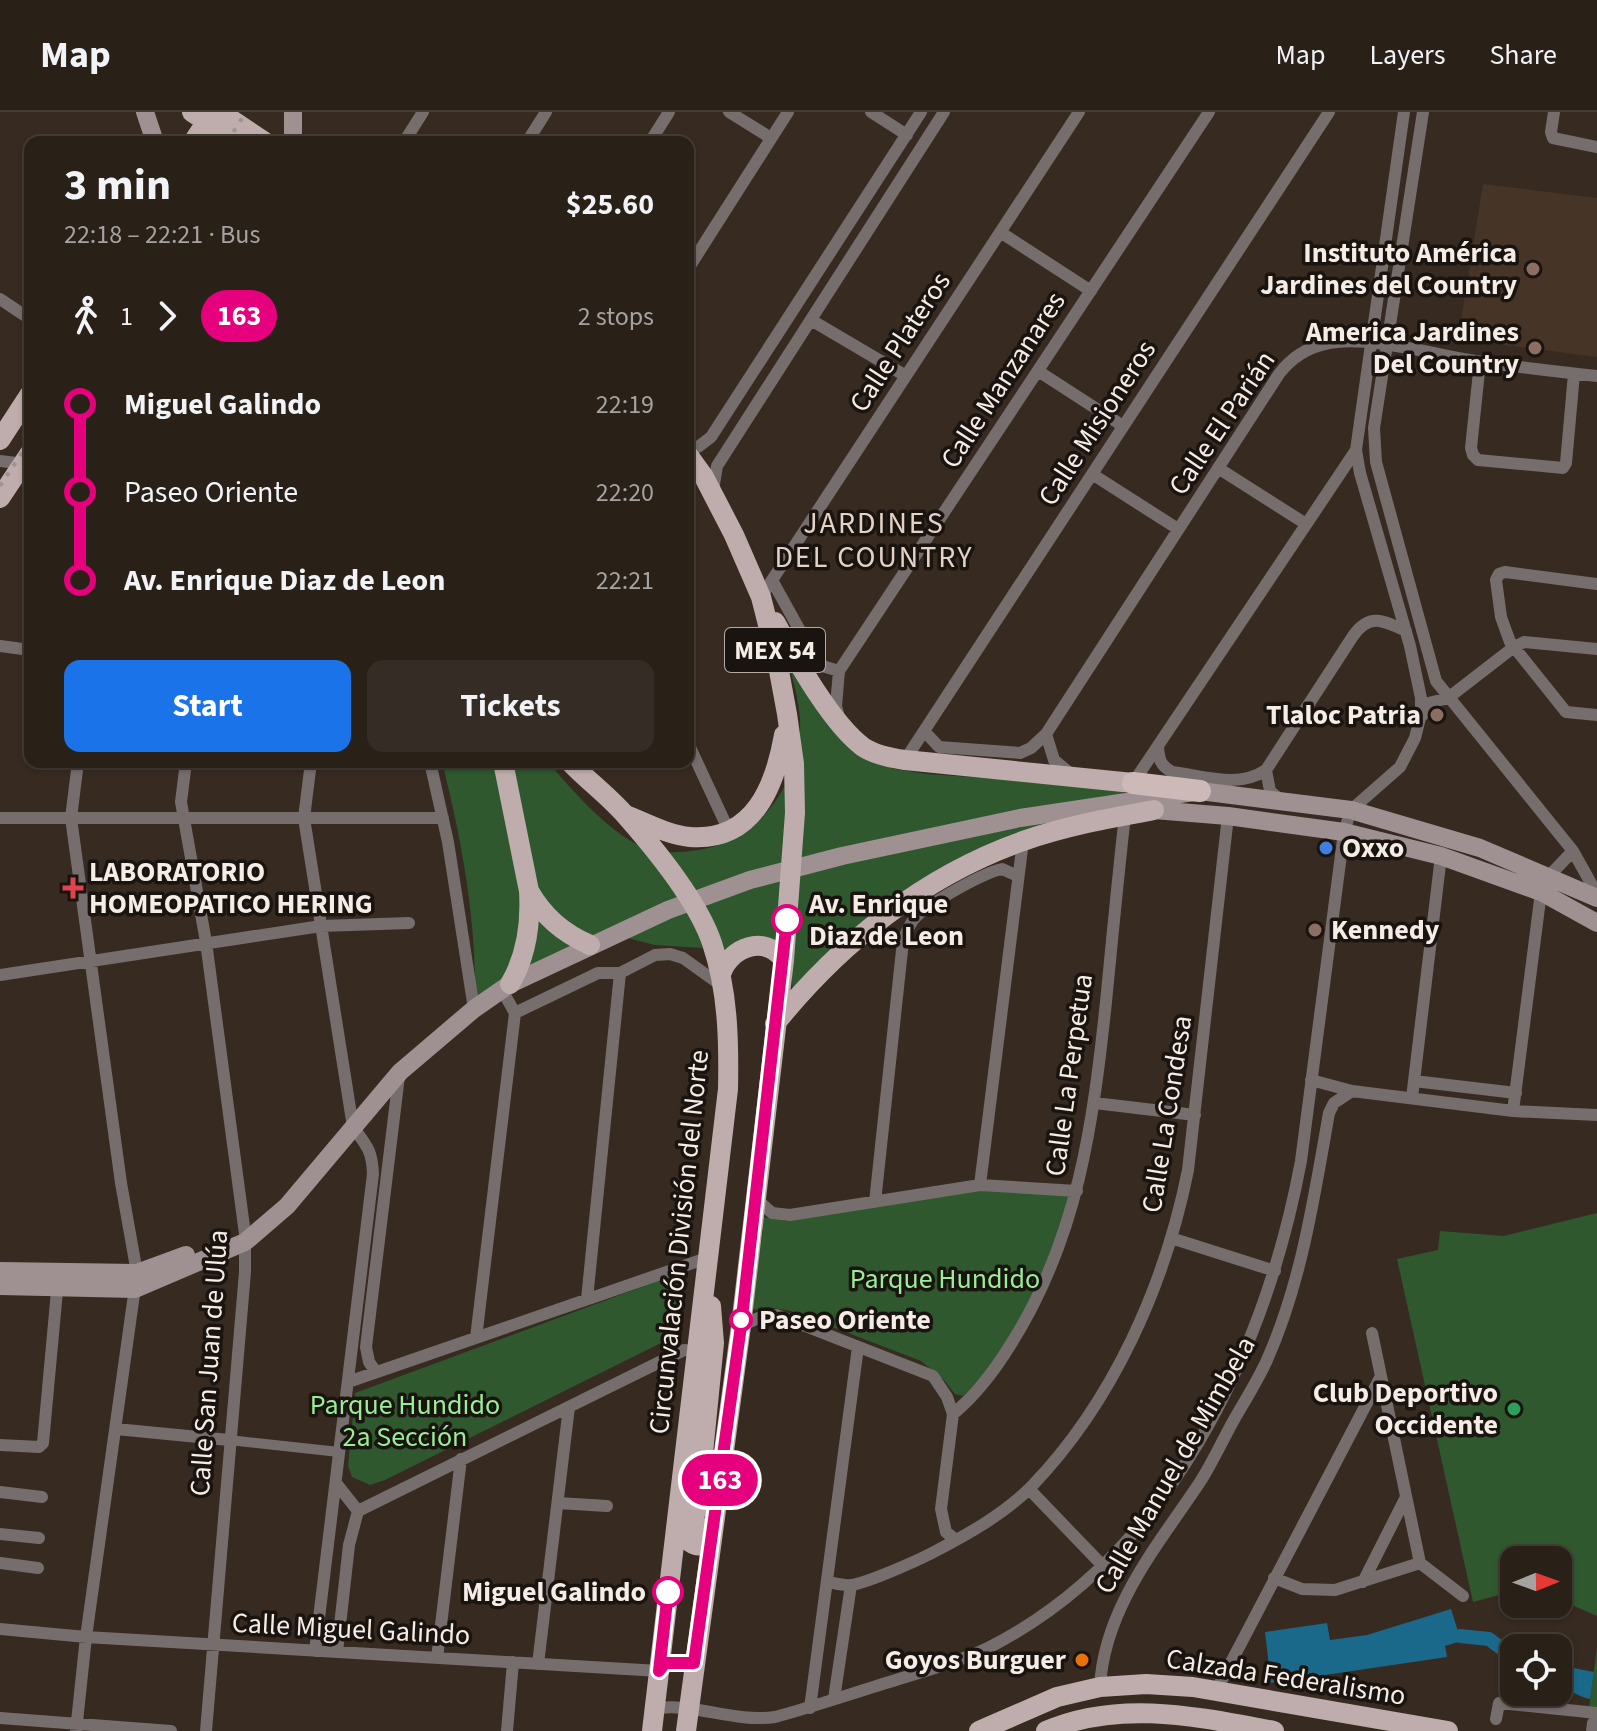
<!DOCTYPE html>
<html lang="en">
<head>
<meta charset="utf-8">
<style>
	:root { --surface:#292018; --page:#352d25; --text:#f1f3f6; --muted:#a5a3a2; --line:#453e37; --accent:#1a73e8 }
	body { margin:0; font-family:"Source Sans 3",sans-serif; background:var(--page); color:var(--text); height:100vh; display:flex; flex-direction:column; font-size:30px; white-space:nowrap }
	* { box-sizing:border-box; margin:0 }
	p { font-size:26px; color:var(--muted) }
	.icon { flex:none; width:44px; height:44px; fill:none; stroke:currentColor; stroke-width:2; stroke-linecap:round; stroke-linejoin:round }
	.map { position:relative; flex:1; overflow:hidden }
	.drawer { position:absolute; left:24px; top:24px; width:670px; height:632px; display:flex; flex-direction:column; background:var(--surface); border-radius:16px; box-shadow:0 2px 6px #0004,0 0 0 2px var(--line) }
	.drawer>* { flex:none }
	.badge { padding:0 16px; border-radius:26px; font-size:28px; line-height:52px }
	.needle { width:52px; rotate:89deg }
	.tools { position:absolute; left:1500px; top:1434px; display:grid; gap:16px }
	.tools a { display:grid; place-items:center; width:72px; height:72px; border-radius:16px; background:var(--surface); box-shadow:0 2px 6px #0004,0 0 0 2px var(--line); font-size:40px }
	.map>.badge { position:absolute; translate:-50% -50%; box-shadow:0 0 0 4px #fff }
	.legs { display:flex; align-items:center; gap:12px; height:88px; padding:0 40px; font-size:26px }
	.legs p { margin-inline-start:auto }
	.overview { display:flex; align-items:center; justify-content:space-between; height:136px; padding:0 40px }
	h1 { font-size:44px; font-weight:700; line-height:60px }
	.primary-button { display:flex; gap:16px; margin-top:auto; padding:16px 40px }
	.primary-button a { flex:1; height:92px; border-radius:16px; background:var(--accent); color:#fff; font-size:32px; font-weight:700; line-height:92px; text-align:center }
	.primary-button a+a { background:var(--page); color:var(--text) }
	ul { padding:0 40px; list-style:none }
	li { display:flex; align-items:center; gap:28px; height:88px; font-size:30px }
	li i { display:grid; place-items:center; width:12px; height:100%; margin:0 10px; background:currentColor }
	li i::after { content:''; width:20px; height:20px; margin:-10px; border:6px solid; border-radius:50%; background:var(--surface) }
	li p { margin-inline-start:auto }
	li:first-child i { background:linear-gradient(#0000 50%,currentColor 0) }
	li:last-child i { background:linear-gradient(currentColor 50%,#0000 0) }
	header { display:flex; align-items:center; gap:48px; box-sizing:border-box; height:112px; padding:0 40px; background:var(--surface); border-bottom:2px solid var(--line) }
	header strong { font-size:38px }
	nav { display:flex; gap:44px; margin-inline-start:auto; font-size:28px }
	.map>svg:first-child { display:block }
	.built { fill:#463426 }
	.green { fill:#2f582f }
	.water { fill:#1b698a }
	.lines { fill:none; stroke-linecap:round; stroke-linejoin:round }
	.canal { stroke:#1b698a; stroke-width:14 }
	.pedestrian { stroke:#766d6d; stroke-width:10 }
	.minor { stroke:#766d6d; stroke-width:12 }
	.secondary { stroke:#9f9191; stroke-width:18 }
	.primary { stroke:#bfacac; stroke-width:20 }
	.trunk { stroke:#ceb9b9; stroke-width:22 }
	.rail { stroke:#9e948b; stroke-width:4; stroke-dasharray:4 8; stroke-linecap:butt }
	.line-1-casing { stroke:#fff; stroke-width:18 }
	.line-1 { stroke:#e6007e; stroke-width:12 }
	.education-dot { fill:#8d6e63; stroke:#1a1410; stroke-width:3 }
	.shop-dot { fill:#3f7fe0; stroke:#1a1410; stroke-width:3 }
	.health-dot { fill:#e0444e; stroke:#1a1410; stroke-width:3 }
	.stop-1-dot { fill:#fff; stroke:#e6007e; stroke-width:4 }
	.leisure-dot { fill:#2e9e5b; stroke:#1a1410; stroke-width:3 }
	.food-dot { fill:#e8710a; stroke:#1a1410; stroke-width:3 }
	.labels { text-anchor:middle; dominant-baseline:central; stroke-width:7; stroke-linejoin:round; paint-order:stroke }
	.shield { fill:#1a1410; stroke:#b3aba5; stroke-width:2 }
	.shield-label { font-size:26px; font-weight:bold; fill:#f5ece5 }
	.poi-label { font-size:28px; font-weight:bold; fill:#f5ece5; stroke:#1a1410; text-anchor:end }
	.street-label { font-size:28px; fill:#f5ece5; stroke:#1a1410 }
	.stop-label { font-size:28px; font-weight:bold; fill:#f5ece5; stroke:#1a1410; text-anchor:start }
	.park-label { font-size:28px; fill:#9aed97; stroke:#1a1410 }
	.neighbourhood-label { font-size:30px; letter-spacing:2px; fill:#e4d2c6; stroke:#1a1410 }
</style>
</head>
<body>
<header>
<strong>Map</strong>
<nav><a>Map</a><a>Layers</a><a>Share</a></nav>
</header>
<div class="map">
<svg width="1597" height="1619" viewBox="0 0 1597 1619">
	<rect width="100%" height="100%" fill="#372a20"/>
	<path class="built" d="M1483 72 1597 86V245L1458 227Z"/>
	<path class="green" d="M784 536 874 650 895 657 927 662 1120 675 1126 684 966 749 793 883 791 851 783 841 655 833 604 820 475 892C477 811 462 729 442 650H548C571 677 609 721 643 735 657 741 676 741 691 739 753 733 795 681 800 620 802 593 791 562 784 536Z
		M986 1077 1070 1084C1049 1154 1018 1232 963 1284L955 1282 944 1268 921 1249 791 1199 768 1195 755 1198 751 1196 763 1118 759 1117 762 1105 786 1109Z
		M1597 1101V1504L1558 1487V1448H1514V1479L1473 1490 1397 1147 1438 1138 1440 1119 1504 1124Z
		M685 1159 679 1222 385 1368 370 1373 352 1365 348 1354 355 1281Z
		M1597 1535V1597L1589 1596Z"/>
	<path class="water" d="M1451 1497 1461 1529 1445 1534 1447 1545 1271 1571 1265 1520 1327 1511 1330 1528 1367 1523Z
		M1558 1553 1594 1560 1590 1587C1578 1585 1570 1577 1558 1574Z"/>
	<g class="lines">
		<path class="canal" d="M1460 1524 1489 1527 1513 1545"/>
		<path class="pedestrian" d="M229 1328 339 1340"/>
		<path class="minor" d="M729 0 771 26
			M871 0 907 23
			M1423 0 1374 316 1376 350 1436 569 1573 739 1597 782
			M1554 0 1551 20 1553 26 1597 35
			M404 30 423 0
			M527 30 546 0
			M650 30 669 0
			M1000 120 1091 179
			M688 157 788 0
			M0 187 30 207
			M811 208 906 264
			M1480 250 1471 336 1473 343 1478 348 1563 356 1566 351 1574 262
			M1038 259 1123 314
			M688 338 698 335 711 325 921 0
			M0 349 25 352
			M1218 356 1306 412
			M1092 362 1178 417
			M713 378 717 354 944 0
			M773 470 819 553 839 559
			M1597 472 1505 460 1499 462 1496 468 1501 505 1510 530 1566 600 1597 603
			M761 485 1079 0
			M0 534 30 538
			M1422 604 1429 591 1448 586 1514 535 1524 530 1597 537
			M839 605 836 594 839 559 1209 0
			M925 620 939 635 1020 641 1031 636 1046 622 1279 262C1291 246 1308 235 1329 231 1366 224 1426 240 1463 247 1507 254 1552 259 1597 264
			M1046 622 1054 648 1071 662
			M688 631 729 719
			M1158 634C1159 648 1160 653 1172 660 1204 664 1238 677 1266 658
			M905 648 1329 0
			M186 650 181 690 206 830 245 1122V1160L206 1619
			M311 650 304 706 353 1015C367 1034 372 1038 373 1062L315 1539
			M430 650 448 730 474 897
			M1133 671 1356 338
			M1282 689 1270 679 1266 658 1353 524C1369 501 1383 508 1406 519
			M0 706H443
			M0 863 321 814 409 811
			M515 901 598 861H620L655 843 670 842 683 846 722 874
			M1311 968 1352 979 1513 999 1597 1003
			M1414 969 1516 981
			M1412 986 1441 744
			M1095 991 1195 1003
			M1513 999 1541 780 1549 764 1573 739
			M980 1073 1023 729
			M754 1085 772 1101 790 1103 980 1073 1077 1079
			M875 1090 903 829C906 821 909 813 914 807 927 792 983 761 1002 757L1018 764
			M1171 1126 1275 1159
			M587 1187 620 861
			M741 1214 765 1203H777L933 1264 947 1285 953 1302
			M1372 1221 1420 1451
			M476 1226 515 901 502 878
			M376 1260 369 1250 366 1235 399 964
			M348 1270 707 1146
			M116 1317 229 1328
			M0 1333 39 1335 43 1331 58 1168
			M336 1371 358 1399
			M1029 1377 1103 1454
			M0 1380 42 1385
			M558 1391 607 1394
			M358 1399 684 1238 697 1239
			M0 1422 39 1426
			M956 1428 946 1420 941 1397 953 1302C976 1283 995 1258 1011 1232 1078 1126 1093 1012 1106 890 1112 828 1118 765 1125 703
			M0 1451 38 1456
			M1420 1451 1463 1484
			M1274 1466 1302 1477 1335 1478 1420 1451
			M827 1470C834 1471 844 1474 851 1473 867 1471 914 1450 930 1442 965 1424 1003 1403 1031 1375 1113 1290 1165 1173 1188 1058L1228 704
			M1363 1470 1406 1385
			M0 1517 86 1525 659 1559 665 1551H694
			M337 1540 349 1433 358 1399
			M437 1546 461 1347
			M538 1552 569 1295
			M1100 1575C1104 1496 1158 1433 1200 1370 1213 1350 1223 1327 1235 1306 1246 1287 1258 1268 1267 1248 1302 1169 1314 1085 1329 1001L1334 991 1352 979
			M1216 1579 1381 1264
			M834 1587 851 1473
			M810 1596 858 1235
			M654 1597C689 1589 733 1611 775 1605 816 1594 856 1580 896 1568 927 1558 959 1550 988 1536 1169 1444 1265 1240 1301 1049L1344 720 1351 698 1400 655 1415 626 1421 602V586L1410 534 1360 361 1356 338 1404 0
			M0 1606 171 1619
			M1496 1607 1499 1591 1597 1601
			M76 1619 86 1525 137 1161 121 1071 71 706 78 650
			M507 1619 513 1550
			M1592 1619 1593 1611"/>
		<path class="secondary" d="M145 0 155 30
			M293 0V30
			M1142 697 1228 704 1344 720 1441 744 1541 780 1597 811
			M0 1159 137 1161 186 1143
			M0 1174 135 1177 245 1130 287 1094 400 960 474 897 510 872 668 798 750 768 842 744 1020 706 1200 679 1351 698 1480 736 1597 786"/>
		<path class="primary" d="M192 0 238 30
			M220 0 265 30
			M193 30 213 0
			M0 328 30 282
			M0 386 30 341
			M775 510C796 547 830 610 863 635 875 643 891 646 905 648L1133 671
			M503 650 529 779C531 812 527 843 510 872
			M570 650C588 669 610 685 627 705 656 738 698 790 712 831 728 879 729 928 728 977L652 1619
			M626 703C646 711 668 723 690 725 754 730 775 674 784 623
			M529 779C544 805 563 821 590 833
			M721 862C730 835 765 822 784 848
			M775 912C840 831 924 764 1023 729 1065 714 1110 706 1154 698
			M709 1415 707 1430C701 1435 697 1435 690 1430L689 1425 698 1391 714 1231 711 1194
			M686 1619 741 1214 784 848 795 701 794 652 787 602 777 548 761 485 734 423 704 365 688 343
			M979 1619 1057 1585 1100 1575 1146 1572 1193 1575 1448 1619
			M1046 1619C1120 1587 1198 1605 1274 1619"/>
		<path class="trunk" d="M1133 671 1200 679"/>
		<path class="rail" d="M227 30 246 0
			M0 374 30 329"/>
	</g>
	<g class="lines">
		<defs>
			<path id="line-1" d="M668 1480 659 1559 665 1551H694L741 1214 787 808"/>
		</defs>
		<use href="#line-1" class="line-1-casing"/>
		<use href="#line-1" class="line-1"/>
	</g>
	<g class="education-dot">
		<circle cx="1533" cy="157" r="8"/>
		<circle cx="1535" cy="236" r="8"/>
		<circle cx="1437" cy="603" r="8"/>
		<circle cx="1315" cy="818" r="8"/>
	</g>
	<circle class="shop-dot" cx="1326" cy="736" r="8"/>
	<path class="health-dot" d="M69 764h8v8h8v8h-8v8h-8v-8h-8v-8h8z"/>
	<g class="stop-1-dot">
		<circle cx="787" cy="808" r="14"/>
		<circle cx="741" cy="1208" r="10"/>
		<circle cx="668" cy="1480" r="14"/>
	</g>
	<circle class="leisure-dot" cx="1514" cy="1297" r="8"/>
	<circle class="food-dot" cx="1082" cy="1548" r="8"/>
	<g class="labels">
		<rect class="shield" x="725" y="516" width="100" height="44" rx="6"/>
		<g class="shield-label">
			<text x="775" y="538">MEX 54</text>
		</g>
		<g class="poi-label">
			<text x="1517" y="141">Instituto América<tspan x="1517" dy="32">Jardines del Country</tspan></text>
			<text x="1519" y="220">America Jardines<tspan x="1519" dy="32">Del Country</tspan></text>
			<text x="1421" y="603">Tlaloc Patria</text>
			<text x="1342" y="736" text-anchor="start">Oxxo</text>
			<text x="89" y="760" text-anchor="start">LABORATORIO<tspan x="89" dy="32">HOMEOPATICO HERING</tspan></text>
			<text x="1331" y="818" text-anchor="start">Kennedy</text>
			<text x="1498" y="1281">Club Deportivo<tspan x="1498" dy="32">Occidente</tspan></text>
			<text x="1066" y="1548">Goyos Burguer</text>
		</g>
		<g class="street-label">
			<text transform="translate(900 230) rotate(-57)">Calle Plateros</text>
			<text transform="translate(1003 268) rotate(-57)">Calle Manzanares</text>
			<text transform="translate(1097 311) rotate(-57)">Calle Misioneros</text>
			<text transform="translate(1222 311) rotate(-56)">Calle El Parián</text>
			<text transform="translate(1069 963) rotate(-82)">Calle La Perpetua</text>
			<text transform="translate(1167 1002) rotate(-81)">Calle La Condesa</text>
			<text transform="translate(679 1130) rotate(-84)">Circunvalación División del Norte</text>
			<text transform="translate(209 1251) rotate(-86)">Calle San Juan de Ulúa</text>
			<text transform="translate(1175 1353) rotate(-60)">Calle Manuel de Mimbela</text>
			<text transform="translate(351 1517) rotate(3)">Calle Miguel Galindo</text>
			<text transform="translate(1286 1565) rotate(9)">Calzada Federalismo</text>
		</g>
		<g class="stop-label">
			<text x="809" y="792">Av. Enrique<tspan x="809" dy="32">Diaz de Leon</tspan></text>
			<text x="759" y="1208">Paseo Oriente</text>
			<text x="646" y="1480" text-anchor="end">Miguel Galindo</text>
		</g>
		<g class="park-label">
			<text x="945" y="1167">Parque Hundido</text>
			<text x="405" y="1293">Parque Hundido<tspan x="405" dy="32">2a Sección</tspan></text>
		</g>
		<g class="neighbourhood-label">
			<text x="874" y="411">JARDINES<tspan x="874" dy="34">DEL COUNTRY</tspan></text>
		</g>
	</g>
</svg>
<div class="tools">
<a><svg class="needle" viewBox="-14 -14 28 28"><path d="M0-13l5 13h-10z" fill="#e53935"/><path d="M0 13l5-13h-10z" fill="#a5a3a2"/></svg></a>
<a><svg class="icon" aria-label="locate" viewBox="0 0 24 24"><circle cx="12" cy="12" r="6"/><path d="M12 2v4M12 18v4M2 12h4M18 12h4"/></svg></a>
</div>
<b class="badge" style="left:720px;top:1368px;background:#e6007e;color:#fff">163</b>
<section class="drawer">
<div class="overview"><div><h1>3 min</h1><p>22:18 – 22:21 · Bus</p></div><b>$25.60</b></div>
<div class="legs"><svg class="icon" aria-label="walk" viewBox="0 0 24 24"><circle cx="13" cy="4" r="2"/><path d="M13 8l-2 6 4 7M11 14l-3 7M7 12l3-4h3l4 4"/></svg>1<svg class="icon" aria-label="forward" viewBox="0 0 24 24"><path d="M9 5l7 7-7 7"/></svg><b class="badge" style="background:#e6007e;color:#fff">163</b><p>2 stops</p></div>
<ul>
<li><i style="color:#e6007e"></i><b>Miguel Galindo</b><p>22:19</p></li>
<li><i style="color:#e6007e"></i><span>Paseo Oriente</span><p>22:20</p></li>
<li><i style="color:#e6007e"></i><b>Av. Enrique Diaz de Leon</b><p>22:21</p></li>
</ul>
<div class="primary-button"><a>Start</a><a>Tickets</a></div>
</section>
</div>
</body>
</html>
